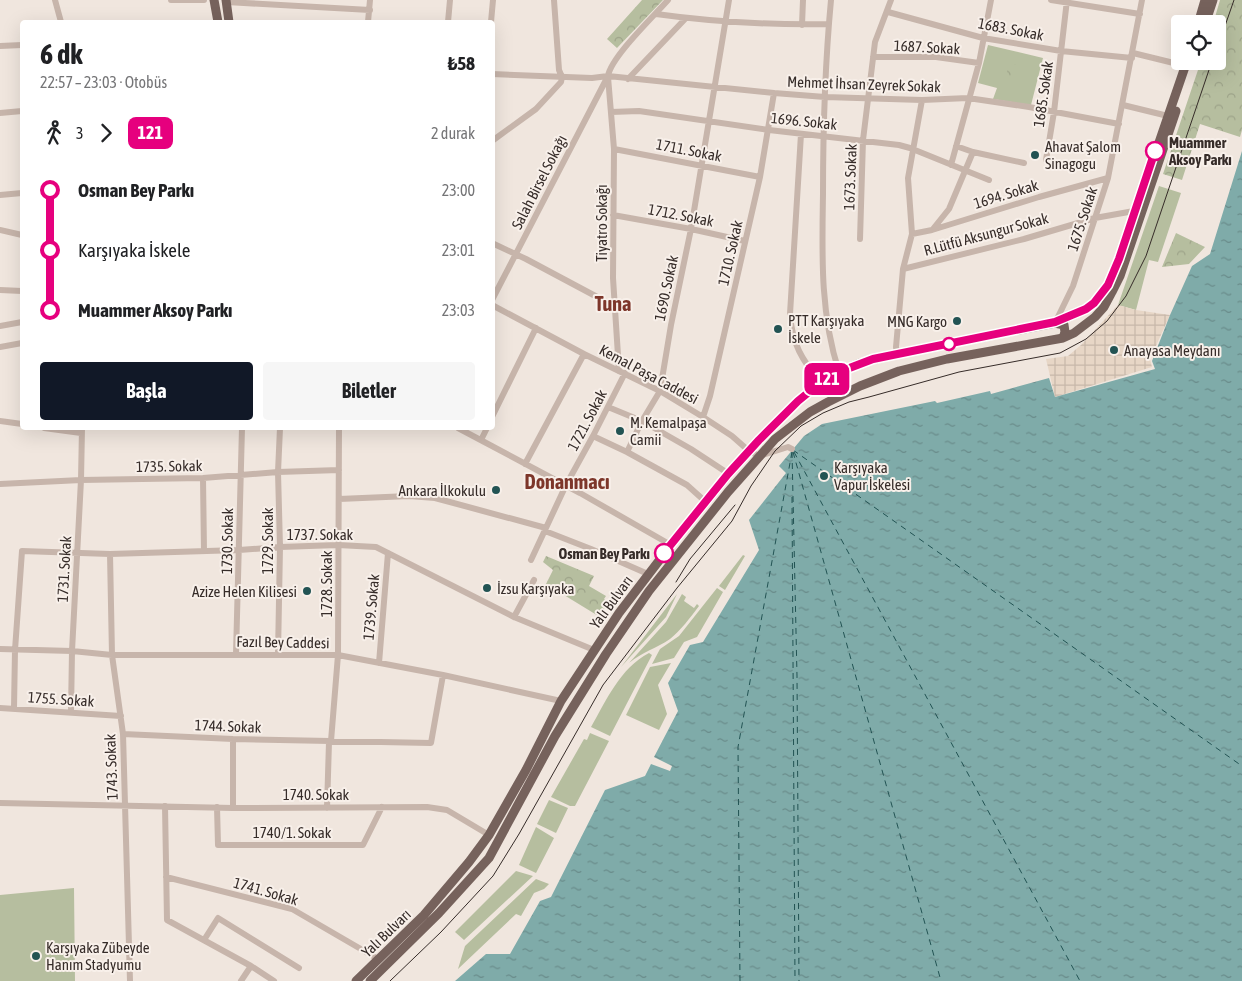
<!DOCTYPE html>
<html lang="tr">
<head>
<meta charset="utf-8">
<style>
	:root { --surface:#fff; --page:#f6f6f6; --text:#202124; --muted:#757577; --accent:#111827 }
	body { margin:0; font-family:"Asap Condensed",sans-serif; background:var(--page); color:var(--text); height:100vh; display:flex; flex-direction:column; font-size:19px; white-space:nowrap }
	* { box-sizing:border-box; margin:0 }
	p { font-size:16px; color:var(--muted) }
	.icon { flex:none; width:28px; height:28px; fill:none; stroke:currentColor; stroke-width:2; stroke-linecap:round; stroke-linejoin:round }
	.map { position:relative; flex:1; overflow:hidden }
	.details { position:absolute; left:20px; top:20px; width:475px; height:410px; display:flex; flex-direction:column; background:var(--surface); border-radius:5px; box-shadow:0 5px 20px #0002 }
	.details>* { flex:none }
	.badge { padding:0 10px; border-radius:8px; font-size:18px; line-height:32px }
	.buttons { position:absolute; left:1171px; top:15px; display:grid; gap:10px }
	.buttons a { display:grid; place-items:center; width:55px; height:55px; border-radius:5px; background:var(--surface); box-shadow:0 5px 20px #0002; font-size:25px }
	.map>.badge { position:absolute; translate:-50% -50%; box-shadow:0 0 0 2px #fff }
	.legs { display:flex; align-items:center; gap:8px; height:55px; padding:0 20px; font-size:16px }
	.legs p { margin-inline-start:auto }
	.head { display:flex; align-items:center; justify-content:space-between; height:85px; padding:0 20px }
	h1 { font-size:28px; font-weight:700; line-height:38px }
	.action { display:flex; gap:10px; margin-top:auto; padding:10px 20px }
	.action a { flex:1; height:58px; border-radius:5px; background:var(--accent); color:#fff; font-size:20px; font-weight:700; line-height:58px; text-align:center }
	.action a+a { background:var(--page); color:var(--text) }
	ul { padding:0 20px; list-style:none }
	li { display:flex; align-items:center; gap:18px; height:60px; font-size:19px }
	li i { display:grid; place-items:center; width:8px; height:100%; margin:0 6px; background:currentColor }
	li i::after { content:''; width:12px; height:12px; margin:-6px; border:4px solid; border-radius:50%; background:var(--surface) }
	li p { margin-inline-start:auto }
	li:first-child i { background:linear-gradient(#0000 50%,currentColor 0) }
	li:last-child i { background:linear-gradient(currentColor 50%,#0000 0) }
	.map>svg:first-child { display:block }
	.grass { fill:#b6be9f }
	.park { fill:url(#park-crowns) }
	.plaza { fill:url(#plaza-grid) }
	.water { fill:url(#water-ripples) }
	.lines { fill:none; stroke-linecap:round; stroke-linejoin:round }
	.ferry { stroke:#225353; stroke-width:1; stroke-dasharray:6 5; stroke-linecap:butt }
	.minor { stroke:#c7b5ab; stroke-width:6 }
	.major { stroke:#76625c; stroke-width:9 }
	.tram { stroke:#362c29; stroke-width:1 }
	.line-1-casing { stroke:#fff; stroke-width:11 }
	.line-1 { stroke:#e6007e; stroke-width:8 }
	.stop-1-dot { fill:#fff; stroke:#e6007e; stroke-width:2.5 }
	.poi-dot { fill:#225353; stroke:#f8f0ea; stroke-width:2 }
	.labels { text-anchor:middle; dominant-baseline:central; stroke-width:4; stroke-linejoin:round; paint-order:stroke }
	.street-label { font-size:15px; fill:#362c29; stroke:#f8f0ea }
	.stop-label { font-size:15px; font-weight:bold; fill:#362c29; stroke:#f8f0ea; text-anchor:start }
	.poi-label { font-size:15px; fill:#362c29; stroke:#f8f0ea; text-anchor:start }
	.district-label { font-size:20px; font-weight:bold; fill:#7d362a; stroke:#f8f0ea }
</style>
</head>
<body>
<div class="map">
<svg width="1242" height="981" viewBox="0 0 1242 981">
	<defs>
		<pattern id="park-crowns" width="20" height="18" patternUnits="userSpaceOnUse" patternTransform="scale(1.25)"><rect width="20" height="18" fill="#b6be9f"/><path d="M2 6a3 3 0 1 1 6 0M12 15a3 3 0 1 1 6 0" fill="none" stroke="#9da389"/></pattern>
		<pattern id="plaza-grid" width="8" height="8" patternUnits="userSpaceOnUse" patternTransform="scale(1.25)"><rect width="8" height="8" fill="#e7d6c6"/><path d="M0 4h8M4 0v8" fill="none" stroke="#c7b8aa"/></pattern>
		<pattern id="water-ripples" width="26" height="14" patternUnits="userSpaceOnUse" patternTransform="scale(1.25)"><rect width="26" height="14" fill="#7faba9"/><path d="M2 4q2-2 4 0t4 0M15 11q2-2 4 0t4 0" fill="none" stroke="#698b8a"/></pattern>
	</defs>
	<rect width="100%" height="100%" fill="#f0e6de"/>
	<path class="grass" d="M988 45 1043 58 1031 105 993 99 997 88 978 83Z
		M1159 186 1181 193 1158 262 1149 260 1136 310 1118 305Z
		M743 555 745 556 725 590 719 586Z
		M717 588 723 592 697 637 684 642 674 658 652 664 660 649 679 636Z
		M677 594 666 617 621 667Z
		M682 594 686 597 684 601 694 608 697 604 699 606C690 618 681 630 670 639 657 648 642 652 629 663L666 622Z
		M649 653 652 655 610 736 591 727C606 701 620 668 649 653Z
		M671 663 658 685 667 714 659 730 626 715 650 667Z
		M590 733 609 741 575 806H570L551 797 584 739 587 740Z
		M549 800 568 808 556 833 537 824Z
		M536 827 554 838 536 873 519 865Z
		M516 871 533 876 464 940 455 932Z
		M536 879 549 884 544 889 534 893 521 916 516 914 458 969 465 946Z
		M74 888 75 981H0V895Z"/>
	<path class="park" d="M642 0H663L617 48 607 39Z
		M1220 0H1242V130L1240 137 1200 124 1182 180 1163 174 1201 61H1218V24H1213Z
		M1007 71a7 7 0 1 1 14 0a7 7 0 1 1-14 0Z
		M1176 233 1205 247 1189 264 1162 267Z
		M546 556 594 576 589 586 606 596 604 599 608 602 600 617 546 584 553 570 543 562Z"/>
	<path class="plaza" d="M1118 305 1136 310 1170 315 1150 359 1152 367 1055 397 1046 359 1068 356 1081 345Z"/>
	<path class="water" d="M1242 151V981H455L486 954H510L540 901 551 897 605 790 645 776 651 764 670 771 672 766 654 757 678 711 668 683 690 645 703 642 759 550 749 520 786 473 779 466 804 436 822 424 935 401 937 403 990 391 991 394 1049 378 1055 397 1155 369 1152 361 1170 315 1192 266 1210 254Z"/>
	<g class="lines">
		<path class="ferry" d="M793 450 1242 766
			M792 452 797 676 799 981
			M793 452 941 981
			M794 452 1080 981
			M792 497 795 981
			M740 981 738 747 792 452"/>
		<path class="minor" d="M55 0 61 22
			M171 0H204
			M554 0 559 70 562 77
			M831 0C825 64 823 129 823 194 822 255 820 313 839 372
			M1051 0 1140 14
			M227 2 370 10
			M888 12 983 38 1061 51 1132 58
			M656 14C713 22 771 25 829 24
			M368 22 370 0
			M448 22 450 0
			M491 22 493 0
			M802 25 803 0
			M0 46 22 45
			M1133 53 1186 66
			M873 57H936L979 63
			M492 74 592 78 608 76 774 93 825 97 922 100 968 98 1029 107 1119 124
			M608 77 614 149 613 278 619 371
			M628 79 686 18
			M1123 105 1168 116
			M611 112 639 111 769 130 899 145 910 148 989 180
			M0 113 22 111
			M801 134 790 314C792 344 802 360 821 383
			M492 141 536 109 561 82 562 77
			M956 146 973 152 1024 163
			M614 149 760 177
			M1046 160 1054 112 1067 0
			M951 165 979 63 991 0
			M0 195 22 193
			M613 215 691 229 745 241
			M933 229 949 209 973 152
			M0 230 22 235
			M912 234 932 230 1039 197 1108 178
			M860 239 863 140 875 42 891 0
			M492 243 526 259 616 307
			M903 269 1024 239 1095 218 1134 211
			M0 290 22 291
			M492 300 608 76C611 57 654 16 668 0
			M492 305 584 354 660 391 703 417 732 436 749 451 759 456 788 447 792 449
			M1055 323 1073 286 1108 178 1142 0
			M0 326 22 322
			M0 347 22 343
			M897 354 896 347 903 269 912 234 908 178 922 100
			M608 407 642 421 691 449 729 474
			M492 417 536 328
			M703 417 710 396 760 177 774 93
			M0 421 22 424
			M44 428 81 433
			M458 428 580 493 671 545
			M593 436 627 452 687 485 707 503
			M481 440 487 428
			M627 452 642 421 660 391 671 325 691 229 729 0
			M525 464 584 354
			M203 478 204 551
			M0 484 81 480 203 478 278 472 339 470
			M339 499 409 496 435 498 546 528
			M545 531 591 549 648 574
			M110 554 112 655 123 734 130 981
			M531 560 566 485 593 436 625 373
			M514 617 534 580
			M0 649 72 651 112 655H338L443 675 561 701
			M236 654 242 428
			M278 654 280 547 278 472 280 428
			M379 663 388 553
			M0 708 121 716
			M14 708 15 650 22 551 110 554 239 550 280 547 338 545 376 547 514 617 594 650
			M71 712 72 651 81 480 82 428
			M123 734 233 739 431 743 443 675
			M233 739V808
			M331 741 338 655 339 428
			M0 803 233 808 427 807 447 810 489 835
			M165 806 167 920 251 966 274 981
			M217 807 218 845H363L382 807
			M327 808 329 742
			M166 877 292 909 378 959
			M204 940 218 918 299 968
			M241 981 251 966"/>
		<path class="major" d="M214 0 218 22
			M226 0 229 22
			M1198 24 1205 0
			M1205 24 1213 0
			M1055 323 1064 325 1065 332 1063 338
			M839 372V386L846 393
			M356 981 424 915 469 862 489 835 526 770 561 701 619 613 671 545 729 474 749 451 798 401 821 383 839 372 860 363 897 354 1055 323 1086 309 1094 303 1102 295 1108 285 1119 259 1187 61
			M370 981 439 913 489 858 555 736 606 654 649 591 728 492 775 439 810 412 828 402 860 386 899 371 947 359 1063 338 1074 333 1095 317 1104 307 1112 292 1120 276 1176 111"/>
		<path class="tram" d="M1218 46 1234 0
			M676 582 690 559 735 505
			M390 981 441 932 493 876 519 834 603 685 677 588 732 521 751 486 775 451 801 426 823 413 849 402 869 397 959 372 1060 353 1086 339 1107 321 1126 296 1146 256 1212 61"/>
	</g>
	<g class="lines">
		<defs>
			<path id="line-1" d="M664 553 728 474 759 440 798 401 820 383 839 372 873 359 1055 322 1086 309 1094 303 1108 285 1119 259 1155 151"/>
		</defs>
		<use href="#line-1" class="line-1-casing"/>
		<use href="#line-1" class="line-1"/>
	</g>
	<g class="stop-1-dot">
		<circle cx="1155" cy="151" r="9"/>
		<circle cx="949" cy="344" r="6"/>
		<circle cx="664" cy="553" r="9"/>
	</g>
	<g class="poi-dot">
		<circle cx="1035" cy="155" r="5"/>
		<circle cx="957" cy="321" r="5"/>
		<circle cx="778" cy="329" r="5"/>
		<circle cx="1114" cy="350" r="5"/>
		<circle cx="620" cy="431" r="5"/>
		<circle cx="824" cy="476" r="5"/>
		<circle cx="496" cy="490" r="5"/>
		<circle cx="487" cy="588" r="5"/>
		<circle cx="307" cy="591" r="5"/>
		<circle cx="36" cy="956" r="5"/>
	</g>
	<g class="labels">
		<g class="street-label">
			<text transform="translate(1011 29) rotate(11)">1683. Sokak</text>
			<text transform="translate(927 47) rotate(3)">1687. Sokak</text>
			<text transform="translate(864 84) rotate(2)">Mehmet İhsan Zeyrek Sokak</text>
			<text transform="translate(1043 94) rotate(-82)">1685. Sokak</text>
			<text transform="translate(804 121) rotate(6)">1696. Sokak</text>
			<text transform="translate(689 150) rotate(11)">1711. Sokak</text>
			<text transform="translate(850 177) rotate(-88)">1673. Sokak</text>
			<text transform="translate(539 182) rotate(-63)">Salah Birsel Sokağı</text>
			<text transform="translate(1006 194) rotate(-17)">1694. Sokak</text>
			<text transform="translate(681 215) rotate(11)">1712. Sokak</text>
			<text transform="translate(1082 219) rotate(-72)">1675. Sokak</text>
			<text transform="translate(601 223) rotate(-90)">Tiyatro Sokağı</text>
			<text transform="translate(986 234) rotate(-15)">R.Lütfü Aksungur Sokak</text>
			<text transform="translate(730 253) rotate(-77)">1710. Sokak</text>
			<text transform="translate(666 288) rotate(-78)">1690. Sokak</text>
			<text transform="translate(649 374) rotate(28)">Kemal Paşa Caddesi</text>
			<text transform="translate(587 420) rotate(-62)">1721. Sokak</text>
			<text transform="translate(169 466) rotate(-1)">1735. Sokak</text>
			<text x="320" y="534">1737. Sokak</text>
			<text transform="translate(227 541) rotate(-89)">1730. Sokak</text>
			<text transform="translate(267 541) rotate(-90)">1729. Sokak</text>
			<text transform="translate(64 569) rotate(-87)">1731. Sokak</text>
			<text transform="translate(326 584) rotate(-90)">1728. Sokak</text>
			<text transform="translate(611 602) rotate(-54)">Yalı Bulvarı</text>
			<text transform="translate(371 607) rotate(-85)">1739. Sokak</text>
			<text transform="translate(283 642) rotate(1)">Fazıl Bey Caddesi</text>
			<text transform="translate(61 699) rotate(4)">1755. Sokak</text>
			<text transform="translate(228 726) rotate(2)">1744. Sokak</text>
			<text transform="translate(111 767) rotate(-92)">1743. Sokak</text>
			<text x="316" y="794">1740. Sokak</text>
			<text x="292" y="832">1740/1. Sokak</text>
			<text transform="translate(266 891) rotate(16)">1741. Sokak</text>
			<text transform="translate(386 933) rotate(-44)">Yalı Bulvarı</text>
		</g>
		<g class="stop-label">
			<text x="1169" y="142">Muammer<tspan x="1169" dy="17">Aksoy Parkı</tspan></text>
			<text x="650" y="553" text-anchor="end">Osman Bey Parkı</text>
		</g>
		<g class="poi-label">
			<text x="1045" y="146">Ahavat Şalom<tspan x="1045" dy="17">Sinagogu</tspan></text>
			<text x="788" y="320">PTT Karşıyaka<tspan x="788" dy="17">İskele</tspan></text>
			<text x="947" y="321" text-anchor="end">MNG Kargo</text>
			<text x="1124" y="350">Anayasa Meydanı</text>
			<text x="630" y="422">M. Kemalpaşa<tspan x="630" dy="17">Camii</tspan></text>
			<text x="834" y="467">Karşıyaka<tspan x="834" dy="17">Vapur İskelesi</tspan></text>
			<text x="486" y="490" text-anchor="end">Ankara İlkokulu</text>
			<text x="497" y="588">İzsu Karşıyaka</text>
			<text x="297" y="591" text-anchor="end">Azize Helen Kilisesi</text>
			<text x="46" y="947">Karşıyaka Zübeyde<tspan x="46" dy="17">Hanım Stadyumu</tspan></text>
		</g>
		<g class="district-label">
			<text x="613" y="303">Tuna</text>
			<text x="567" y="481">Donanmacı</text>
		</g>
	</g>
</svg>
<div class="buttons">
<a><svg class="icon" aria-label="locate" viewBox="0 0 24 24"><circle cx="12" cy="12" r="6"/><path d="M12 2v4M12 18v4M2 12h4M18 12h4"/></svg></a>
</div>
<b class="badge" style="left:827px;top:379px;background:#e6007e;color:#fff">121</b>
<section class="details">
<div class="head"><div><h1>6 dk</h1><p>22:57 – 23:03 · Otobüs</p></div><b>₺58</b></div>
<div class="legs"><svg class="icon" aria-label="walk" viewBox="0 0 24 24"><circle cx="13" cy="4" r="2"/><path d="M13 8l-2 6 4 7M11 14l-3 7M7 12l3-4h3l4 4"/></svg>3<svg class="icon" aria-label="forward" viewBox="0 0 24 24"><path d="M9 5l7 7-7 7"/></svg><b class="badge" style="background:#e6007e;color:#fff">121</b><p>2 durak</p></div>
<ul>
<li><i style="color:#e6007e"></i><b>Osman Bey Parkı</b><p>23:00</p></li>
<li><i style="color:#e6007e"></i><span>Karşıyaka İskele</span><p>23:01</p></li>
<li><i style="color:#e6007e"></i><b>Muammer Aksoy Parkı</b><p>23:03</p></li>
</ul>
<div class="action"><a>Başla</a><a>Biletler</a></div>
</section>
</div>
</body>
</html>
